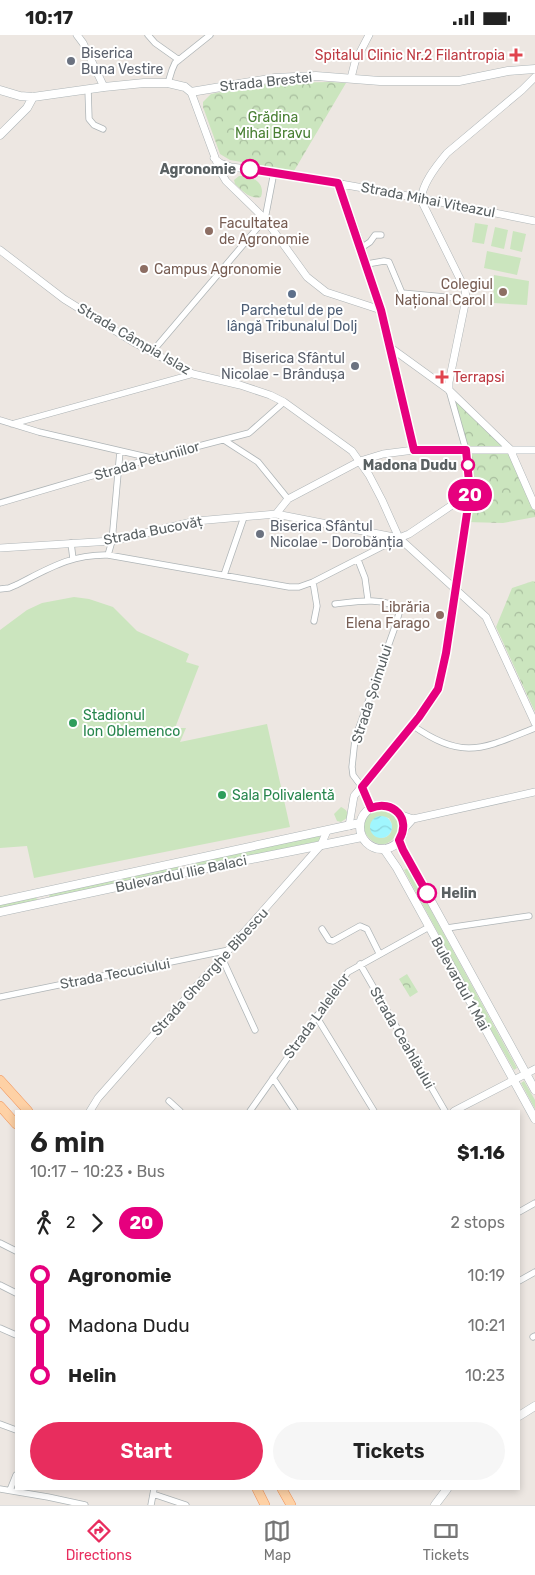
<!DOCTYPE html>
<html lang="en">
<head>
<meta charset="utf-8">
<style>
	:root { --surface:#fff; --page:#f6f6f6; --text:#222; --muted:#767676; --line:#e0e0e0; --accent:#e82d5e }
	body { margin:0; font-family:Rubik,sans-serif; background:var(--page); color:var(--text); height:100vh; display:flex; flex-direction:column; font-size:19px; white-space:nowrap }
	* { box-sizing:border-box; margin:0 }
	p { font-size:16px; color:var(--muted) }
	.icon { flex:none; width:28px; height:28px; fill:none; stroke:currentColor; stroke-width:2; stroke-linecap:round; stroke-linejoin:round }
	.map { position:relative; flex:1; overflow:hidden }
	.panel { position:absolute; left:15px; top:1075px; width:505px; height:380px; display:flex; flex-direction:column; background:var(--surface); border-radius:0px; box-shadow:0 2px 8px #0003 }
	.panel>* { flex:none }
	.badge { padding:0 10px; border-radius:16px; font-size:18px; line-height:32px }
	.map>.badge { position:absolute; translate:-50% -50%; box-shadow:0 0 0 2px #fff }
	.legs { display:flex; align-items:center; gap:8px; height:55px; padding:0 15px; font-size:16px }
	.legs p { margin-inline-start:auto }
	.overview { display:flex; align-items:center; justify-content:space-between; height:85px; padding:0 15px }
	h1 { font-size:28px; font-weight:600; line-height:38px }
	.cta { display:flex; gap:10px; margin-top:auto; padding:10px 15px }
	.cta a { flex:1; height:58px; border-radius:30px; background:var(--accent); color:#fff; font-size:20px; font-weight:600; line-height:58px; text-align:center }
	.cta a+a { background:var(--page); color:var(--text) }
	ul { padding:0 15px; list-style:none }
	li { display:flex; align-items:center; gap:18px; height:50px; font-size:19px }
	li i { display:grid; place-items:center; width:8px; height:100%; margin:0 6px; background:currentColor }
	li i::after { content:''; width:12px; height:12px; margin:-6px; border:4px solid; border-radius:50%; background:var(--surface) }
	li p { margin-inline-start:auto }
	li:first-child i { background:linear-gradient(#0000 50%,currentColor 0) }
	li:last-child i { background:linear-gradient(currentColor 50%,#0000 0) }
	.status { display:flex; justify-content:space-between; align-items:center; height:35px; padding:0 25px; background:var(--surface); direction:ltr }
	.status svg { height:14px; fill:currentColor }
	.menu { display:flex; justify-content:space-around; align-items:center; height:70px; border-top:1px solid var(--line); background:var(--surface); font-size:14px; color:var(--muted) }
	.menu a { display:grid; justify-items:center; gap:2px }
	.menu .selected { color:var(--accent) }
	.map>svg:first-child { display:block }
	.green { fill:#cbe5be; fill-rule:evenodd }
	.park { fill:url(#park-crowns) }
	.water { fill:url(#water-waves) }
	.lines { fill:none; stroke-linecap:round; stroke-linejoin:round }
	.minor-casing { stroke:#afb5b7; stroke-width:7 }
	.tertiary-casing { stroke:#afb5b7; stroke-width:8 }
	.secondary-casing { stroke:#aeb5b7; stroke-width:9 }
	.primary-casing { stroke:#f09157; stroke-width:10 }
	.minor { stroke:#fff; stroke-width:5.5 }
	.tertiary { stroke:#fff; stroke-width:7 }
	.secondary { stroke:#fff; stroke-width:8 }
	.primary { stroke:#fed1a5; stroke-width:9 }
	.line-1-casing { stroke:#fff; stroke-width:11 }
	.line-1 { stroke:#e6007e; stroke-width:8 }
	.health-dot { fill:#e0444e; stroke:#fff; stroke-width:2 }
	.worship-dot { fill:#6b7280; stroke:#fff; stroke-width:2 }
	.stop-1-dot { fill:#fff; stroke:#e6007e; stroke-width:2.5 }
	.education-dot { fill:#8d6e63; stroke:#fff; stroke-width:2 }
	.service-dot { fill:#5c6f8a; stroke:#fff; stroke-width:2 }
	.leisure-dot { fill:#2e9e5b; stroke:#fff; stroke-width:2 }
	.labels { text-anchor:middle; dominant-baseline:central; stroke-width:4; stroke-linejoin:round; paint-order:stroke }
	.worship-label { font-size:14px; fill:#5b616d; stroke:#fff; text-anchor:start }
	.health-label { font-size:14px; fill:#be3a42; stroke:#fff; text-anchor:end }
	.street-label { font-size:14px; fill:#5a6163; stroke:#fff }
	.park-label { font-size:14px; fill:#4a8034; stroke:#fff }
	.stop-label { font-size:14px; font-weight:bold; fill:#5a6163; stroke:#fff; text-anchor:end }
	.education-label { font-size:14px; fill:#785e54; stroke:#fff; text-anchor:start }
	.service-label { font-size:14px; fill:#4e5e75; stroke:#fff }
	.leisure-label { font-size:14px; fill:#27864d; stroke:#fff; text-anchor:start }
</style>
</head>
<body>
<div class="status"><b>10:17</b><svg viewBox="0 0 49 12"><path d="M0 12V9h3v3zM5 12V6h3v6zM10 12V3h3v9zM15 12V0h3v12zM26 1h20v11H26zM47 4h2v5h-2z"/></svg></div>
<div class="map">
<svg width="535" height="1470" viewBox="0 0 535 1470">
	<defs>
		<pattern id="park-crowns" width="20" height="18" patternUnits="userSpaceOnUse" patternTransform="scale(1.25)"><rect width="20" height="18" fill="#cbe5be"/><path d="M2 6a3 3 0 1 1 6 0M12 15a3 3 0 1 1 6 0" fill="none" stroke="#a8bd9e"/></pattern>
		<pattern id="water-waves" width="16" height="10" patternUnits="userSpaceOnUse" patternTransform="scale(1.25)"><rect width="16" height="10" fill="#a0f6fe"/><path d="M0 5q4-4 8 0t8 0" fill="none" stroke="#8cd5dc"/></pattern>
	</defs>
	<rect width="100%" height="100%" fill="#ede7e2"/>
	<path class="green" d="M475 188 488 190 484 209 472 207Z
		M495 192 508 195 504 214 491 211Z
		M513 196 526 199 522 217 510 214Z
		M487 216 521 223 517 240 484 233Z
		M494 240 529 246 527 270 493 268Z
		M74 562 89 564 113 572 137 596 189 619 186 627 199 631 175 693H186L180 707 267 689 290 792 34 843 27 811 0 813V595L27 575 42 568Z
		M341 772C347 775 348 777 347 783L341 787 337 786 334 779Z
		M381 774C418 780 389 827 368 802 358 790 368 776 381 774ZM379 781 389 783C398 797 385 809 373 799V785Z
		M319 801 322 803 320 806 190 833V829L194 827Z
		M178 831 181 832 182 834 50 864 49 862 50 859Z
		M408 833 517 1033 514 1035 484 983 404 835Z
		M35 862 38 865 0 875V869Z
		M524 1046 535 1065V1074L521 1048Z"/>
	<path class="park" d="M329 47 346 48 294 136 230 125 220 119 203 72V67L211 59 251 51 282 48Z
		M239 141C251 140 266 147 261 162 250 165 243 156 235 149L234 145Z
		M451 360 510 414 535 471V482L503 488 466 487 471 448Z
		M533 546 535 547V677L496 592 512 553Z
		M407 939 418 957 410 962 399 944Z"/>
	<path class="water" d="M370 792a11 11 0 1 1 22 0a11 11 0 1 1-22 0Z"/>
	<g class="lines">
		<defs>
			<path id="minor" d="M148 0 155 8 179 25
				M168 48 172 35 175 28 210 0
				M88 54 89 84 94 90 103 94
				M361 213 370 207 375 200H381
				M367 229 384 226 389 227 402 258 466 264
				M152 317 265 184 274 137
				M449 355 466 415
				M0 385 39 397 151 423
				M12 389 193 339
				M224 405 258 427 288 464
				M0 468 153 423 249 398 284 367
				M71 508 73 524
				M108 520 112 506 120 416
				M358 525 365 543 368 565
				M224 540 244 482
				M313 547 317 571 314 586
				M0 554 9 553 16 550C48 534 71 519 108 520L289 552H299L313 547 399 503
				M335 569C353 567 383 561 399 574V578L396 589 355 704 352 732 353 740 362 752
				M412 690C463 726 482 714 535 693
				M447 893 529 881
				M322 894 329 905 333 906 360 891 367 894 379 918
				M222 923 255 995
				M360 929 445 1076
				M0 962 229 915
				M316 981 374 1076
				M273 1043 295 1076
				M169 1066 180 1076
				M250 1076 348 937 429 892
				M519 1177 535 1168
				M0 1208 16 1216
				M519 1246 535 1237
				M0 1250 16 1258
				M0 1293 16 1300
				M533 1302 535 1301
				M0 1389 16 1395
				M0 1454 48 1462 85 1470
				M10 1455 16 1440
				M153 1459 186 1470
				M151 1470 154 1454"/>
			<path id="tertiary" d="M77 0 83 8 104 52
				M351 43 355 27 369 0
				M191 57 220 136 226 146 265 184 307 242 326 257 381 275
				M214 123 220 128 231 132 274 137 430 165 535 186
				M338 148C373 236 394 323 414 415
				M0 215 64 264 135 308 193 339 240 350 270 360 284 367 352 416 369 440 382 465 399 503 486 582 535 688
				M391 313 449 355 510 414 535 471
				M449 355V347L466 264 465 254 422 167C419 152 437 130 447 118L522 55 535 42
				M276 479 288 464 360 426 383 419 414 415H535
				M0 513 112 506 196 486 276 479 399 503 409 499 470 458
				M362 752 371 773
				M399 779 413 784 535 757
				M349 791 354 761 431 666 438 654 442 637 470 458 466 415
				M404 794 413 784
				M90 1076 98 1063 321 810 327 796
				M454 1076 535 1034"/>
			<path id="secondary" d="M0 55 20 61 33 62 104 52 144 48H168L185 52 191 57 275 43 316 41 380 46H459L508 36 535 34
				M0 100 27 73 33 62
				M360 792a22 22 0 1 1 44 0a22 22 0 1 1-44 0Z
				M399 805 403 815 535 1055
				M384 814 397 833 535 1084
				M0 866 360 788
				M0 877 182 838 362 802
				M519 1381 535 1371
				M435 1470 447 1454"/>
			<path id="primary" d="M0 1045 28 1076
				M0 1071 16 1089
				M257 1454 265 1470
				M282 1454 291 1470"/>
		</defs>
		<use href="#minor" class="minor-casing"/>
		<use href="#tertiary" class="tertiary-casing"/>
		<use href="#secondary" class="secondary-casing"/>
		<use href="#primary" class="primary-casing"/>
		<use href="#minor" class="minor"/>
		<use href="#tertiary" class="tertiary"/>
		<use href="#secondary" class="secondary"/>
		<use href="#primary" class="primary"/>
	</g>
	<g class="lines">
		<defs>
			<path id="line-1" d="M250 134 338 148 381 275 414 415H466L470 458 446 618 438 654 419 682 362 752 371 773C393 764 412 784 399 805L403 815 427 858"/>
		</defs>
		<use href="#line-1" class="line-1-casing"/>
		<use href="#line-1" class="line-1"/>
	</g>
	<g class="health-dot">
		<path d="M513.5 12.5h5v5h5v5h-5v5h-5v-5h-5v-5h5z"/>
		<path d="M439.5 334.5h5v5h5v5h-5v5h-5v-5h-5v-5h5z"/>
	</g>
	<g class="worship-dot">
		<circle cx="71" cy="26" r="5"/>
		<circle cx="355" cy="331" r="5"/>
		<circle cx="260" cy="499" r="5"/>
	</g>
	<g class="stop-1-dot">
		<circle cx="250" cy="134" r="9"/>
		<circle cx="468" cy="430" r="6"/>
		<circle cx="427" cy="858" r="9"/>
	</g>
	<g class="education-dot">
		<circle cx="209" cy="196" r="5"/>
		<circle cx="144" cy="234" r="5"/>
		<circle cx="503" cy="257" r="5"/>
		<circle cx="440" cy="580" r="5"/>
	</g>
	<circle class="service-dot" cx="292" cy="259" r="5"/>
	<g class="leisure-dot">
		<circle cx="73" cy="688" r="5"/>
		<circle cx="222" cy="760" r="5"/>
	</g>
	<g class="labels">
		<g class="worship-label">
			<text x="81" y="18">Biserica<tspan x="81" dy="16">Buna Vestire</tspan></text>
			<text x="345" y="323" text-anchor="end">Biserica Sfântul<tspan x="345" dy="16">Nicolae - Brândușa</tspan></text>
			<text x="270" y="491">Biserica Sfântul<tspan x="270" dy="16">Nicolae - Dorobănția</tspan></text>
		</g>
		<g class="health-label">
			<text x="505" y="20">Spitalul Clinic Nr.2 Filantropia</text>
			<text x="453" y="342" text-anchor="start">Terrapsi</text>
		</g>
		<g class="street-label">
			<text transform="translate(266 47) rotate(-6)">Strada Brestei</text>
			<text transform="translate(428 165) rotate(11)">Strada Mihai Viteazul</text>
			<text transform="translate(134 304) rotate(30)">Strada Câmpia Islaz</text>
			<text transform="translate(147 426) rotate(-16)">Strada Petuniilor</text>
			<text transform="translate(153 496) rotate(-11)">Strada Bucovăț</text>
			<text transform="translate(372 659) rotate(-72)">Strada Șoimului</text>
			<text transform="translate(181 839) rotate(-12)">Bulevardul Ilie Balaci</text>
			<text transform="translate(210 937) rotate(-48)">Strada Gheorghe Bibescu</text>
			<text transform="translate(115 939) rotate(-11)">Strada Tecuciului</text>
			<text transform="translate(460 949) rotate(61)">Bulevardul 1 Mai</text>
			<text transform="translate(317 981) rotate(-54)">Strada Lalelelor</text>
			<text transform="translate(402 1003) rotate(60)">Strada Ceahlăului</text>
		</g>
		<g class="park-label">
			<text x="273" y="82">Grădina<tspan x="273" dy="16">Mihai Bravu</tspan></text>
		</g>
		<g class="stop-label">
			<text x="236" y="134">Agronomie</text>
			<text x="457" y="430">Madona Dudu</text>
			<text x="441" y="858" text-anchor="start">Helin</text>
		</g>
		<g class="education-label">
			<text x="219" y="188">Facultatea<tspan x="219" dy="16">de Agronomie</tspan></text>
			<text x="154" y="234">Campus Agronomie</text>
			<text x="493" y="249" text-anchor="end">Colegiul<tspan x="493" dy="16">Național Carol I</tspan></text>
			<text x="430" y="572" text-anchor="end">Librăria<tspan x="430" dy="16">Elena Farago</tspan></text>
		</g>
		<g class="service-label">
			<text x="292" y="275">Parchetul de pe<tspan x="292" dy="16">lângă Tribunalul Dolj</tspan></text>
		</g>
		<g class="leisure-label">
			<text x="83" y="680">Stadionul<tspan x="83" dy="16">Ion Oblemenco</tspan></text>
			<text x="232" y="760">Sala Polivalentă</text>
		</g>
	</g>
</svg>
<b class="badge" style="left:470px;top:460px;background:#e6007e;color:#fff">20</b>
<section class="panel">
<div class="overview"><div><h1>6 min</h1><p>10:17 – 10:23 · Bus</p></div><b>$1.16</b></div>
<div class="legs"><svg class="icon" aria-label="walk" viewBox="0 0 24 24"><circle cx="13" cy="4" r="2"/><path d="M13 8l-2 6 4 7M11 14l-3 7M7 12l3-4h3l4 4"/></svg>2<svg class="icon" aria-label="forward" viewBox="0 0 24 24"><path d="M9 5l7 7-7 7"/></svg><b class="badge" style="background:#e6007e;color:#fff">20</b><p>2 stops</p></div>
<ul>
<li><i style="color:#e6007e"></i><b>Agronomie</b><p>10:19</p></li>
<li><i style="color:#e6007e"></i><span>Madona Dudu</span><p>10:21</p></li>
<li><i style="color:#e6007e"></i><b>Helin</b><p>10:23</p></li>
</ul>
<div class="cta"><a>Start</a><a>Tickets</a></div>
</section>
</div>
<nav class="menu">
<a class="selected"><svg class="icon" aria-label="directions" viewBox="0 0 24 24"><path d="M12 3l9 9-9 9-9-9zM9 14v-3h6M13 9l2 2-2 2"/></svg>Directions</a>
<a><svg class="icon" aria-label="map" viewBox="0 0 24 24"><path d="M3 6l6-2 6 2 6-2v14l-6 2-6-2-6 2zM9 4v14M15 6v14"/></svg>Map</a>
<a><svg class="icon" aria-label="tickets" viewBox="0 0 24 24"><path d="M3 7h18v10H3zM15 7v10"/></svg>Tickets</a>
</nav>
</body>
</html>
